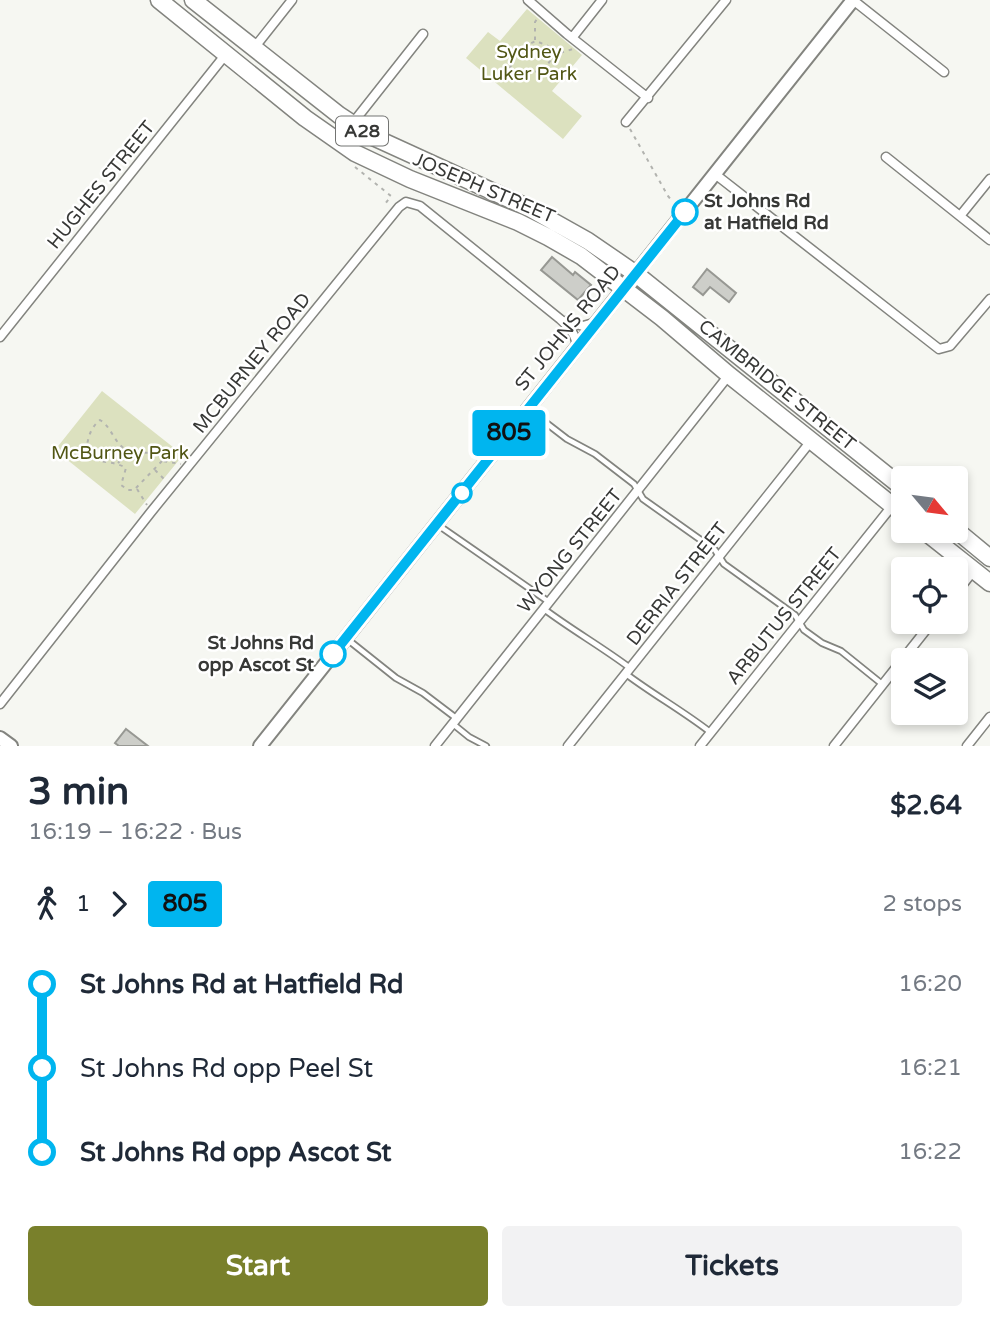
<!DOCTYPE html>
<html lang="en">
<head>
<meta charset="utf-8">
<style>
	:root { --surface:#fff; --page:#f2f2f3; --text:#1f2937; --muted:#747a83; --accent:#79802b }
	body { margin:0; font-family:"Varela Round",sans-serif; background:var(--page); color:var(--text); height:100vh; display:flex; flex-direction:column; font-size:26px; white-space:nowrap }
	* { box-sizing:border-box; margin:0 }
	p { font-size:23px; color:var(--muted) }
	.icon { flex:none; width:38px; height:38px; fill:none; stroke:currentColor; stroke-width:2; stroke-linecap:round; stroke-linejoin:round }
	.map { position:relative; height:746px; overflow:hidden }
	.drawer { display:flex; flex-direction:column; background:var(--surface); flex:1 }
	.drawer>* { flex:none }
	.badge { padding:0 14px; border-radius:5px; font-size:24px; line-height:46px }
	.needle { width:46px; rotate:119deg }
	.controls { position:absolute; left:891px; top:466px; display:grid; gap:14px }
	.controls a { display:grid; place-items:center; width:77px; height:77px; border-radius:7px; background:var(--surface); box-shadow:0 4px 10px #0003; font-size:35px }
	.map>.badge { position:absolute; translate:-50% -50%; box-shadow:0 0 0 4px #fff }
	.legs { display:flex; align-items:center; gap:10px; height:77px; padding:0 28px; font-size:23px }
	.legs p { margin-inline-start:auto }
	.overview { display:flex; align-items:center; justify-content:space-between; height:119px; padding:0 28px }
	h1 { font-size:38px; font-weight:700; line-height:52px }
	.button { display:flex; gap:14px; margin-top:auto; padding:14px 28px }
	.button a { flex:1; height:80px; border-radius:7px; background:var(--accent); color:#fff; font-size:28px; font-weight:700; line-height:80px; text-align:center }
	.button a+a { background:var(--page); color:var(--text) }
	ul { padding:0 28px; list-style:none }
	li { display:flex; align-items:center; gap:24px; height:84px; font-size:26px }
	li i { display:grid; place-items:center; width:10px; height:100%; margin:0 9px; background:currentColor }
	li i::after { content:''; width:18px; height:18px; margin:-9px; border:5px solid; border-radius:50%; background:var(--surface) }
	li p { margin-inline-start:auto }
	li:first-child i { background:linear-gradient(#0000 50%,currentColor 0) }
	li:last-child i { background:linear-gradient(currentColor 50%,#0000 0) }
	.map>svg:first-child { display:block }
	.green { fill:#dce1bf }
	.building { fill:#cdcec9; stroke:#979893; stroke-width:2 }
	.lines { fill:none; stroke-linecap:round; stroke-linejoin:round }
	.lane-casing { stroke:#83847f; stroke-width:8 }
	.street-casing { stroke:#83847f; stroke-width:11 }
	.secondary-casing { stroke:#83847f; stroke-width:16 }
	.highway-casing { stroke:#83847f; stroke-width:19 }
	.path { stroke:#b2b3af; stroke-width:2; stroke-dasharray:3.5 5; stroke-linecap:butt }
	.lane { stroke:#fff; stroke-width:4.5 }
	.street { stroke:#fff; stroke-width:8 }
	.secondary { stroke:#fff; stroke-width:12 }
	.highway { stroke:#fff; stroke-width:16 }
	.line-1-casing { stroke:#fff; stroke-width:16 }
	.line-1 { stroke:#00b5ef; stroke-width:10 }
	.stop-1-dot { fill:#fff; stroke:#00b5ef; stroke-width:3.5 }
	.labels { text-anchor:middle; dominant-baseline:central; stroke-width:5; stroke-linejoin:round; paint-order:stroke }
	.shield { fill:#fff; stroke:#737472; stroke-width:2 }
	.shield-label { font-size:18px; font-weight:bold; fill:#373836 }
	.park-label { font-size:19px; fill:#515614; stroke:#fff }
	.street-label { font-size:19px; fill:#373836; stroke:#fff }
	.stop-label { font-size:19px; font-weight:bold; fill:#373836; stroke:#fff; text-anchor:start }
</style>
</head>
<body>
<div class="map">
<svg width="990" height="746" viewBox="0 0 990 746">
	<rect width="100%" height="100%" fill="#f6f7f2"/>
	<path class="green" d="M527 9 582 55 552 91 582 116 563 139 466 58 488 32 500 41Z
		M102 391 183 455 135 514 55 450Z"/>
	<path class="building" d="M552 257 573 275 575 272 591 285 578 300 541 270Z
		M707 269 736 293 729 302 710 287 703 295 693 287Z
		M126 729 148 746H119L115 743Z"/>
	<g class="lines">
		<defs>
			<path id="lane" d="M528 409 567 439 595 454 634 484 643 499 715 550 724 564 795 615 804 630 822 643 841 651 882 684
				M438 525 549 602
				M544 609C572 630 602 647 630 668
				M347 639 396 678 423 693 456 718
				M626 674C654 695 683 711 710 732
				M453 724 469 737 486 746"/>
			<path id="street" d="M528 0 567 34 648 98
				M853 0 944 72
				M572 38 602 0
				M254 48 292 0
				M626 122 726 0
				M352 124 423 34
				M886 157 990 240
				M715 174 939 349 950 346 990 299
				M960 216 990 179
				M566 321 583 326 597 322
				M0 337 226 54
				M956 593 974 570
				M0 704 151 512 399 207 406 202 420 206 560 319C569 327 576 334 577 347
				M435 746 729 375
				M568 746 811 441
				M700 746 892 506
				M834 746 933 621
				M967 746 990 717"/>
			<path id="secondary" d="M0 738 11 746
				M260 746 853 0"/>
			<path id="highway" d="M159 0 305 118 355 153 410 179 518 222 548 237 581 256 662 318 729 375 903 514
				M193 0 339 115 371 136 531 209 588 241 636 274 903 488
				M923 530 990 583
				M956 530 990 558"/>
		</defs>
		<use href="#lane" class="lane-casing"/>
		<use href="#street" class="street-casing"/>
		<use href="#secondary" class="secondary-casing"/>
		<use href="#highway" class="highway-casing"/>
		<path class="path" d="M535 40V22L537 19
			M554 55 548 46 536 41C522 47 511 55 510 71L515 76 544 70 554 55 573 49
			M630 129 668 196 673 202
			M355 167 391 196 385 204
			M162 461 134 490H128L121 485 126 468C113 460 97 464 86 455 87 441 89 429 100 420 112 427 114 444 127 450 137 455 150 451 161 454L162 461 181 464
			M118 463 128 452
			M155 470 166 481
			M137 489 147 505"/>
		<use href="#lane" class="lane"/>
		<use href="#street" class="street"/>
		<use href="#secondary" class="secondary"/>
		<use href="#highway" class="highway"/>
	</g>
	<g class="lines">
		<defs>
			<path id="line-1" d="M333 654 685 212"/>
		</defs>
		<use href="#line-1" class="line-1-casing"/>
		<use href="#line-1" class="line-1"/>
	</g>
	<g class="stop-1-dot">
		<circle cx="685" cy="212" r="12"/>
		<circle cx="462" cy="493" r="9"/>
		<circle cx="333" cy="654" r="12"/>
	</g>
	<g class="labels">
		<rect class="shield" x="336" y="116.5" width="52" height="29" rx="5"/>
		<g class="shield-label">
			<text x="362" y="131">A28</text>
		</g>
		<g class="park-label">
			<text x="529" y="52">Sydney<tspan x="529" dy="22">Luker Park</tspan></text>
			<text x="120" y="453">McBurney Park</text>
		</g>
		<g class="street-label">
			<text transform="translate(101 185) rotate(-51)">HUGHES STREET</text>
			<text transform="translate(484 188) rotate(23)">JOSEPH STREET</text>
			<text transform="translate(568 328) rotate(-51)">ST JOHNS ROAD</text>
			<text transform="translate(252 363) rotate(-51)">MCBURNEY ROAD</text>
			<text transform="translate(777 385) rotate(39)">CAMBRIDGE STREET</text>
			<text transform="translate(570 551) rotate(-51)">WYONG STREET</text>
			<text transform="translate(677 584) rotate(-52)">DERRIA STREET</text>
			<text transform="translate(784 616) rotate(-51)">ARBUTUS STREET</text>
		</g>
		<g class="stop-label">
			<text x="704" y="201">St Johns Rd<tspan x="704" dy="22">at Hatfield Rd</tspan></text>
			<text x="314" y="643" text-anchor="end">St Johns Rd<tspan x="314" dy="22">opp Ascot St</tspan></text>
		</g>
	</g>
</svg>
<div class="controls">
<a><svg class="needle" viewBox="-14 -14 28 28"><path d="M0-13l5 13h-10z" fill="#e53935"/><path d="M0 13l5-13h-10z" fill="#747a83"/></svg></a>
<a><svg class="icon" aria-label="locate" viewBox="0 0 24 24"><circle cx="12" cy="12" r="6"/><path d="M12 2v4M12 18v4M2 12h4M18 12h4"/></svg></a>
<a><svg class="icon" aria-label="layers" viewBox="0 0 24 24"><path d="M12 4l9 5-9 5-9-5zM3 14l9 5 9-5"/></svg></a>
</div>
<b class="badge" style="left:509px;top:433px;background:#00b5ef;color:#111">805</b>
</div>
<section class="drawer">
<div class="overview"><div><h1>3 min</h1><p>16:19 – 16:22 · Bus</p></div><b>$2.64</b></div>
<div class="legs"><svg class="icon" aria-label="walk" viewBox="0 0 24 24"><circle cx="13" cy="4" r="2"/><path d="M13 8l-2 6 4 7M11 14l-3 7M7 12l3-4h3l4 4"/></svg>1<svg class="icon" aria-label="forward" viewBox="0 0 24 24"><path d="M9 5l7 7-7 7"/></svg><b class="badge" style="background:#00b5ef;color:#111">805</b><p>2 stops</p></div>
<ul>
<li><i style="color:#00b5ef"></i><b>St Johns Rd at Hatfield Rd</b><p>16:20</p></li>
<li><i style="color:#00b5ef"></i><span>St Johns Rd opp Peel St</span><p>16:21</p></li>
<li><i style="color:#00b5ef"></i><b>St Johns Rd opp Ascot St</b><p>16:22</p></li>
</ul>
<div class="button"><a>Start</a><a>Tickets</a></div>
</section>
</body>
</html>
